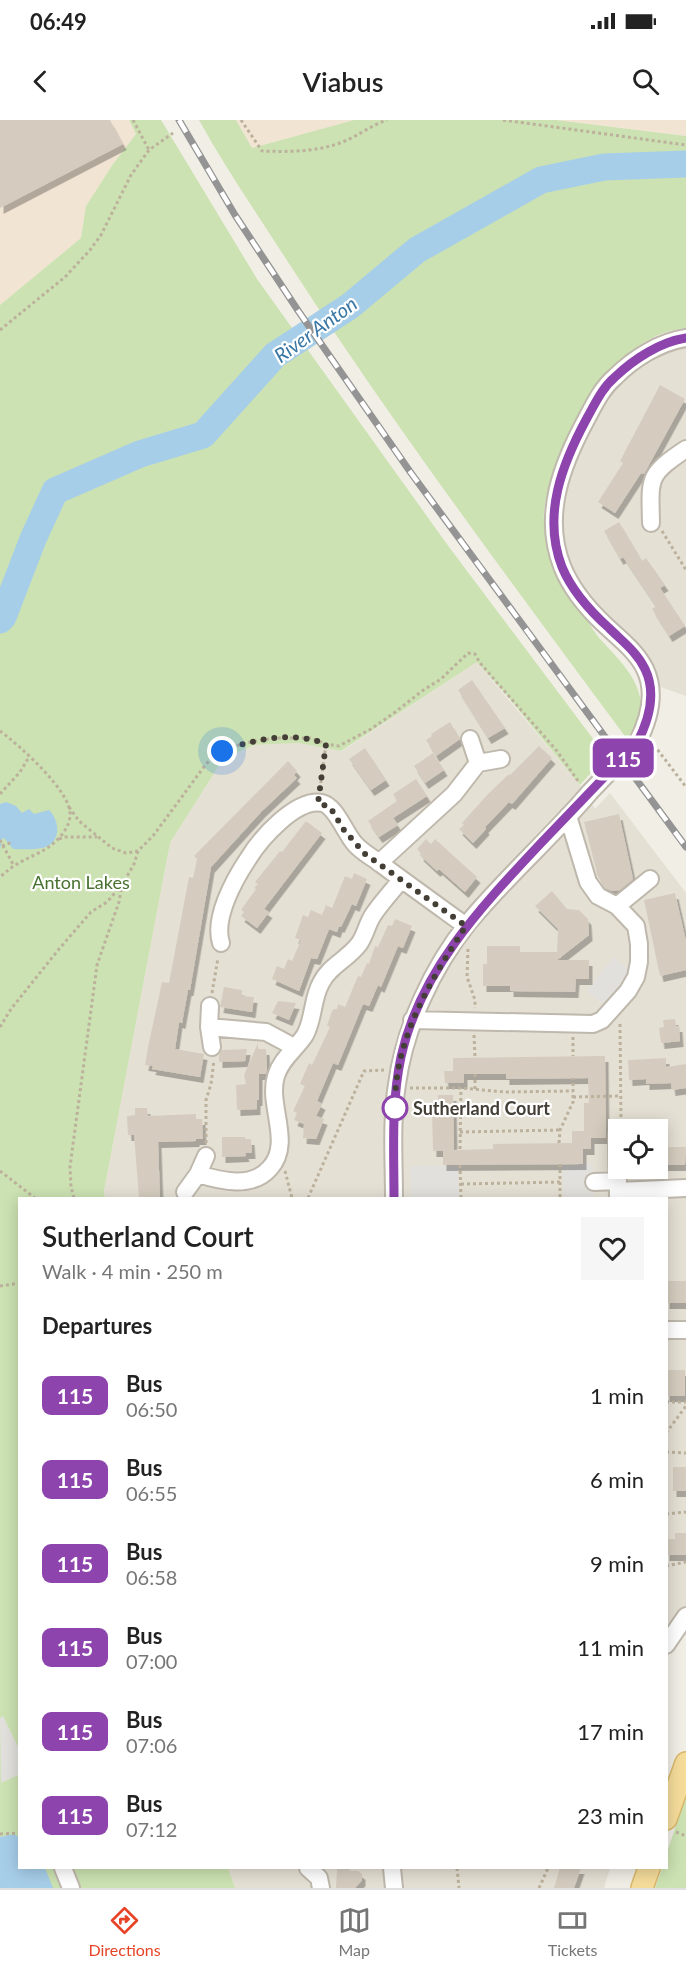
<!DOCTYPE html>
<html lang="en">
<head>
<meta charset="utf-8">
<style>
	:root { --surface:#fff; --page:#f6f6f6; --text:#222; --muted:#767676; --line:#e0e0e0; --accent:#e74427 }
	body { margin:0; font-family:Lato,sans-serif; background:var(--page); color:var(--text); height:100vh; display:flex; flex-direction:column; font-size:22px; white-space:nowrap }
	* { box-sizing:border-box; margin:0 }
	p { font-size:20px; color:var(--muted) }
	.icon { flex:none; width:33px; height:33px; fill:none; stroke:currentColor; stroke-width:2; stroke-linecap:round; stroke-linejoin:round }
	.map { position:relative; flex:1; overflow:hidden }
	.side { position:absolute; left:18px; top:1077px; width:650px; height:672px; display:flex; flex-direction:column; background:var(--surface); border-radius:0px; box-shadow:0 3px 15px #0003 }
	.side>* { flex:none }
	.badge { padding:0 12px; border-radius:9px; font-size:21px; line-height:39px }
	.controls { position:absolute; left:608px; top:999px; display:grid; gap:12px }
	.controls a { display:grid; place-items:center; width:60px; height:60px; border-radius:0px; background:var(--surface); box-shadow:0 3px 15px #0003; font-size:30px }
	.you { position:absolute; width:30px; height:30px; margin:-15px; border:4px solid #fff; border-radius:50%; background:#1a73e8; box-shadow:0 0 0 9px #1a73e833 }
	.map>.badge { position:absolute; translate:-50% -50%; box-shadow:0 0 0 3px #fff }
	h2 { padding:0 24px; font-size:22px; line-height:54px }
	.round { display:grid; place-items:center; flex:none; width:63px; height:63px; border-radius:0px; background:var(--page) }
	.head { display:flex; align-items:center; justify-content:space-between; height:102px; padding:0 24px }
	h1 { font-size:28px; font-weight:600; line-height:45px }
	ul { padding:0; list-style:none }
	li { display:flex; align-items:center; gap:18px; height:84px; padding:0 24px }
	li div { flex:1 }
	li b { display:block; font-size:22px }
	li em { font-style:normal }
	li .badge { min-width:66px; font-weight:700; text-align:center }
	.status { display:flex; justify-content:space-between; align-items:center; height:42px; padding:0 30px; background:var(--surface); direction:ltr }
	.status svg { height:16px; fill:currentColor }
	header { display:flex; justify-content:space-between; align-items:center; height:78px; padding:0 24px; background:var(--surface); font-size:27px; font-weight:600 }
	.tab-bar { display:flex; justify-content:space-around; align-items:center; height:84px; border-top:2px solid var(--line); background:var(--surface); font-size:16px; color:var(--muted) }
	.tab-bar a { display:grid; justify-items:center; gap:3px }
	.tab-bar .selected { color:var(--accent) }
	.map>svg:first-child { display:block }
	.residential { fill:#e5e0d4; fill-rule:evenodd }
	.commercial { fill:#f2e4d2 }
	.green { fill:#cce2b2 }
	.parking { fill:#e2e0dd }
	.water { fill:#a7cee9 }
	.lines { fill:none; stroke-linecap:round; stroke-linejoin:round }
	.river { stroke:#a7cee9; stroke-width:27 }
	.building { fill:#d5ccbf; filter:url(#shadow) }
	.minor-casing { stroke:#bfb8ac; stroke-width:20 }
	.major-casing { stroke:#d9b86c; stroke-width:24 }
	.path { stroke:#bcb19c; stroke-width:3; stroke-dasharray:3 3; stroke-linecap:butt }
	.minor { stroke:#fff; stroke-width:16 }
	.major { stroke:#f5dc9b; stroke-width:21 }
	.rail-casing { stroke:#949494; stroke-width:7 }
	.rail { stroke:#fff; stroke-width:4.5; stroke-dasharray:14; stroke-linecap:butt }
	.minor-bridge-casing { stroke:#bfb8ac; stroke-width:20; stroke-linecap:butt }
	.minor-bridge { stroke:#fff; stroke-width:16 }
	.line-casing { stroke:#fff; stroke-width:14 }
	.line { stroke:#8e44ad; stroke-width:9 }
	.walk { stroke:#433e36; stroke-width:6; stroke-dasharray:0 10.8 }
	.stop-dot { fill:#fff; stroke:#8e44ad; stroke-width:3 }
	.labels { text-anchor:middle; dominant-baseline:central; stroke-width:4.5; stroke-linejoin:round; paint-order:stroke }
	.park-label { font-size:18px; fill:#47702e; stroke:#fff }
	.stop-label { font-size:18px; font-weight:bold; fill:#433e36; stroke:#fff; text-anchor:start }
	.water-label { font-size:20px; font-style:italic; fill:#3977a5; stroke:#fff }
</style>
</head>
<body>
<div class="status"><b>06:49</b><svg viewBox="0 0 49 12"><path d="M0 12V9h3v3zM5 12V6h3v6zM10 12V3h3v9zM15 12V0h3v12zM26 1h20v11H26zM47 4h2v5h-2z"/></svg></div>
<header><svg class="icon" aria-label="back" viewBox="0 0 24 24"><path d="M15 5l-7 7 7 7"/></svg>Viabus<svg class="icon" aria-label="search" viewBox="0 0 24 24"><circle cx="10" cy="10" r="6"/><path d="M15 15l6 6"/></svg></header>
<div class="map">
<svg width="686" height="1768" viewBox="0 0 686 1768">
	<defs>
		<filter id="shadow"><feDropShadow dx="3.5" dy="6" stdDeviation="0" flood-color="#0004"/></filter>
	</defs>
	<rect width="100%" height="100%" fill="#f1eee6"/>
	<path class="residential" d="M686 218V576L649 563 562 448 554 384 614 257Z
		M477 542 580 665 595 689 610 673 686 773V1495L666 1530V1078H105L104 1071 170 723 223 639 254 625 298 623 342 631ZM618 1010H657V1048H618Z
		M228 1748H610L604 1768H235Z"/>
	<path class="commercial" d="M0 0H129L136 14 113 44 86 86 81 118 0 185Z
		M236 0H354L252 28Z
		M556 0H686V16L574 2Z"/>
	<path class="green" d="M129 0H161L257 159 449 427 606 636 580 665 508 577 477 542 341 631 298 623 254 625 223 639 170 723 104 1071 105 1078H20V1748H228L235 1768H0V185L81 118 86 86 113 44 136 14Z
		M199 0H236L252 28 354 0H556L686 16V208C646 211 610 245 592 279 573 314 548 351 544 392 543 400 545 410 547 419 554 453 564 468 584 496 590 504 595 514 602 521 619 540 641 560 641 587 641 599 633 609 627 619 511 462 394 306 288 142 258 95 226 49 199 0Z
		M686 1676V1768H655L662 1748H666V1735Z"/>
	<path class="parking" d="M613 837 632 852 606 886 587 871Z
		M593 1044 594 1078H563L562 1045Z
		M410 1046H458L459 1078H411Z
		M3 1596 19 1629 20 1654 1 1663 0 1598Z"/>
	<path class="water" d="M6 682 16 686 22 693 29 689 34 694 49 690C61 702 61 724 42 728 33 730 22 729 13 729L4 718 2 719 0 730V684Z
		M14 1714 19 1717 20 1748H45L53 1768H0V1717Z"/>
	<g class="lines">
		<path class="river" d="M0 500 3 497 33 419 55 371 140 334 203 315 275 235 350 186 417 130 541 60 604 47 686 44"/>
	</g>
	<path class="building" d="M0 0H110L123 24 0 88Z
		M660 265 685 279 644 354 641 353 615 393 598 382 623 343 620 341Z
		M619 402 642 441 646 438 665 465 660 468 685 506 669 516 652 489 656 486 623 437 620 439 604 411Z
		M472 560 505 608 488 618 458 570Z
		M450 602 460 619 436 636 426 620 432 616 431 614Z
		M539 626 552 638 512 684 509 682 485 707 486 709 473 723 459 709 464 705 462 703 488 674 509 654 510 655Z
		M365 628 386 660 371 670 349 639Z
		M433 633 444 650 425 663 414 646Z
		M288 641 297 651 294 655 297 658 262 691 211 747 190 870H188L182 903 179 902 175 929 204 934 200 957 152 949 153 946 145 945 148 927 162 862 169 863 189 757 193 758 197 739 194 736Z
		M416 659 427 676 393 698 398 705 379 717 368 701 397 681 393 674Z
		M619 694 633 759 620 770 612 771 605 768 598 757 584 702Z
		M306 701 322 713 264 789 269 792 257 808 241 796 244 792 241 790 256 769 254 768 258 764 255 762 280 731 282 732Z
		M426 719 431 724 435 719 477 757 465 772 439 749 437 751 420 735 421 734 417 729Z
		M354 753 367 759 356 786 352 784 341 807 339 806 337 812 329 809 317 839 311 838 299 871 272 859 277 846 284 849 288 839 292 841 301 820 295 818 303 795 308 797 311 790 322 795 326 785 332 788 345 756 352 759Z
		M552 771 567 789 579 790 588 799 589 815 557 840H589V859H576L575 872 510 871V866H483V844H487V826H520V832H557L558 809 535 786Z
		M675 773 686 821V850L660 856 644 780Z
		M395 799 412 806 403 828 398 826 381 867 378 865 369 886 363 884 338 945 333 943 317 981 322 984 316 996 324 999 316 1019 303 1018 304 1004 294 1000 297 993 293 991 305 966 300 964 309 943 312 945 330 907 327 906 332 891 334 889H337L338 884 345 887 358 856 361 857 367 843 369 844 375 826 378 827 388 805 392 806Z
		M224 867 242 870V876L254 877 252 892 220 887Z
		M278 881 296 883 289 900 272 893Z
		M675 899 676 906H679L680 921 661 923 659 908 664 907 663 900Z
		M258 923V929H266L267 950 266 954H259V980H257V989L237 990 236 965 246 964 244 955Z
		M247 929 245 941 219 942V935L222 930Z
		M605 936 606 1018H591V1029H583V1044L443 1045V1031H433L432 991H438V975H453L454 1030 493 1029V1024L572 1023V1011H584V983H589L588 958 506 959V954H464V963H445L444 951H453V938Z
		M666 938V947L686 944V968L672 970 671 963 646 964V959L629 960 628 940Z
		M135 988H147L148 996 196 994V999H202L203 1019H196V1021L158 1022 160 1078H139L134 1015H128L127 996 135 995Z
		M222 1017H245V1019H251L252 1033H245L246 1036 222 1037Z
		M671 1027H686L685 1045H657V1028Z
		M666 1161H686V1183H666Z
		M666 1250H685V1276H666Z
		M673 1347H686V1371H673Z
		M675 1413H686V1435H666V1419H675Z
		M337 1748H349L350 1751H358L362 1754V1760L355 1768H336Z
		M560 1748H581L574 1768H554Z"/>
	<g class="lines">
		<defs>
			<path id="minor" d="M651 403C650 358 647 355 686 329
				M470 619 478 643
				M637 623C649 600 657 574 645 549 636 531 620 519 605 505 588 489 571 469 562 446 542 395 562 344 587 298 595 283 602 268 615 257 634 238 660 222 686 218
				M379 743 454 674 478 643 501 639
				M617 786 650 759
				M221 823C213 798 234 760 248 739 260 719 296 678 322 683 336 686 345 713 355 724 363 733 372 737 381 744 409 765 437 785 466 806
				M412 900 593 904 602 900 628 871 636 857 639 842V824L636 806 617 786 598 776 588 762 568 696
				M209 907 210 886
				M212 927 209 907 266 912 294 927
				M617 1015 618 1078
				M198 1054 206 1036
				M594 1062 618 1061
				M618 1071 686 1068
				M185 1072 198 1054C221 1061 252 1069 270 1048 293 1023 267 985 276 956 281 939 296 929 305 915 314 899 312 879 321 863 329 846 348 839 359 824 365 816 367 804 373 795 381 783 392 771 401 760
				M394 1078C394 1040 391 1002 397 964 405 907 432 848 468 803 506 757 551 718 590 672
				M666 1210H686
				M666 1525 686 1496
				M63 1748 71 1768
				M308 1748 319 1758 321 1768
				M392 1748 394 1768"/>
			<path id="major" d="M666 1699 686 1643
				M642 1768 649 1748"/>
		</defs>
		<use href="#minor" class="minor-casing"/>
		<use href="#major" class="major-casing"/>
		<path class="path" d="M133 0 149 30
			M241 0 262 31C290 32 319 32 345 21 359 15 372 5 387 0
			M503 0 686 25
			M0 210 65 157 90 130 101 115 131 55 149 30 173 13
			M662 411 686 450
			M0 611C18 624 72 672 70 695 70 704 64 713 58 719 46 732 29 736 14 746 9 749 5 753 0 757
			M652 628 657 629 686 667
			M320 669 326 624
			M0 674 20 652 29 637
			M69 687 79 701 112 728 126 733 138 731 153 716 206 644 221 631 245 623 274 618H311L326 624 339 626 371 609 394 593 422 571 441 559 468 533 475 534 480 543 557 631 578 661
			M59 719 65 717H97
			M0 720 14 746
			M2 726 12 722
			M468 829 467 857 475 880V888
			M212 873 218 838
			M620 904 621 1002
			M0 907 11 889 59 829 91 792 107 782 121 766
			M474 915 475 937
			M573 917V936
			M475 954V969
			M410 968H461L505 972 573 971
			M573 977 621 976
			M460 1012 560 1010
			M206 1023V980L211 964 214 940
			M559 1023 560 1010 573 982V958
			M460 1029 461 968
			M560 1044V1078
			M460 1045 461 1078
			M0 1051 35 1078
			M285 1051 292 1078
			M461 1064 563 1062
			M74 1078 71 1067 70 1047 97 845 119 782 122 765 134 744 138 731
			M308 1078 364 951 384 950
			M0 1166 20 1163
			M666 1282H686
			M666 1313 686 1286
			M666 1332 686 1333
			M666 1394 686 1392
			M666 1446 686 1442
			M676 1712 686 1716
			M0 1714 20 1713
			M457 1748 459 1768
			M539 1768 548 1748"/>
		<use href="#minor" class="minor"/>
		<use href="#major" class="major"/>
		<defs>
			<path id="rail" d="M179 0 235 95 299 192 411 353 686 727"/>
		</defs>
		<use href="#rail" class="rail-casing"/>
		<use href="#rail" class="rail"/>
		<defs>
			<path id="minor-bridge" d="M590 672 637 623"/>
		</defs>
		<use href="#minor-bridge" class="minor-bridge-casing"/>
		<use href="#minor-bridge" class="minor-bridge"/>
	</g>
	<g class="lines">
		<defs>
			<path id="line" d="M394 1078C394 1031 391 984 401 937 420 850 483 785 542 722 574 689 605 656 637 623 649 600 657 574 645 549 637 532 622 521 609 508 590 491 572 471 562 447 542 395 562 344 587 298 595 284 602 268 615 257 634 239 660 222 686 218"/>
		</defs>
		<use href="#line" class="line-casing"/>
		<use href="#line" class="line"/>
		<path class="walk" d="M222 631C255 619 292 611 326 624L318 683 330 687 344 710 365 734 466 806C430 861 394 919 395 988"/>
	</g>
	<circle class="stop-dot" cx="395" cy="988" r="12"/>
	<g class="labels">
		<g class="park-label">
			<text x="81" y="762">Anton Lakes</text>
		</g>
		<g class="stop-label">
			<text x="413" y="988">Sutherland Court</text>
		</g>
		<g class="water-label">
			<text transform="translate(315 209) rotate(-36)">River Anton</text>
		</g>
	</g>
</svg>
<div class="controls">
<a><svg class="icon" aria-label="locate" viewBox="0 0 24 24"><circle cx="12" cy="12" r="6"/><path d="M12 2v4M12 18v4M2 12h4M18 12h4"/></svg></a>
</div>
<div class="you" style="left:222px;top:631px"></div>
<b class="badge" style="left:623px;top:638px;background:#8e44ad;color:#fff">115</b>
<section class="side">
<div class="head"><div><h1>Sutherland Court</h1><p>Walk · 4 min · 250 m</p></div><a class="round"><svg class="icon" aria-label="heart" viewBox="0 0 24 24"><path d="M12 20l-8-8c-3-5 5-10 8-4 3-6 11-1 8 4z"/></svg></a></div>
<h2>Departures</h2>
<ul>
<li><span class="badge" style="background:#8e44ad;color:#fff">115</span><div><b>Bus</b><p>06:50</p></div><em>1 min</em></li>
<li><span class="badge" style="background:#8e44ad;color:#fff">115</span><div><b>Bus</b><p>06:55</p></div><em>6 min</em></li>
<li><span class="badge" style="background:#8e44ad;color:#fff">115</span><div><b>Bus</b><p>06:58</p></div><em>9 min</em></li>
<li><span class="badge" style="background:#8e44ad;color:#fff">115</span><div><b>Bus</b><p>07:00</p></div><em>11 min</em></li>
<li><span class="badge" style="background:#8e44ad;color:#fff">115</span><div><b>Bus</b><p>07:06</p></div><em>17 min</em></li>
<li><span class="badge" style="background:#8e44ad;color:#fff">115</span><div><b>Bus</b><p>07:12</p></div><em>23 min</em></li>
</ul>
</section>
</div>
<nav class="tab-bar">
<a class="selected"><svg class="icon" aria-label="directions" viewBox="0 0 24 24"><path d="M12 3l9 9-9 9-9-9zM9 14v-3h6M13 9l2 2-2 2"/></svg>Directions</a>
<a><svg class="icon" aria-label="map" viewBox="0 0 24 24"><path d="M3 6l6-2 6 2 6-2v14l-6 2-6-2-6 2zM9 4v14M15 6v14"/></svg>Map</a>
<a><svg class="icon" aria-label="tickets" viewBox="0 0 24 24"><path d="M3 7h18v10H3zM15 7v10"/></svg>Tickets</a>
</nav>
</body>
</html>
